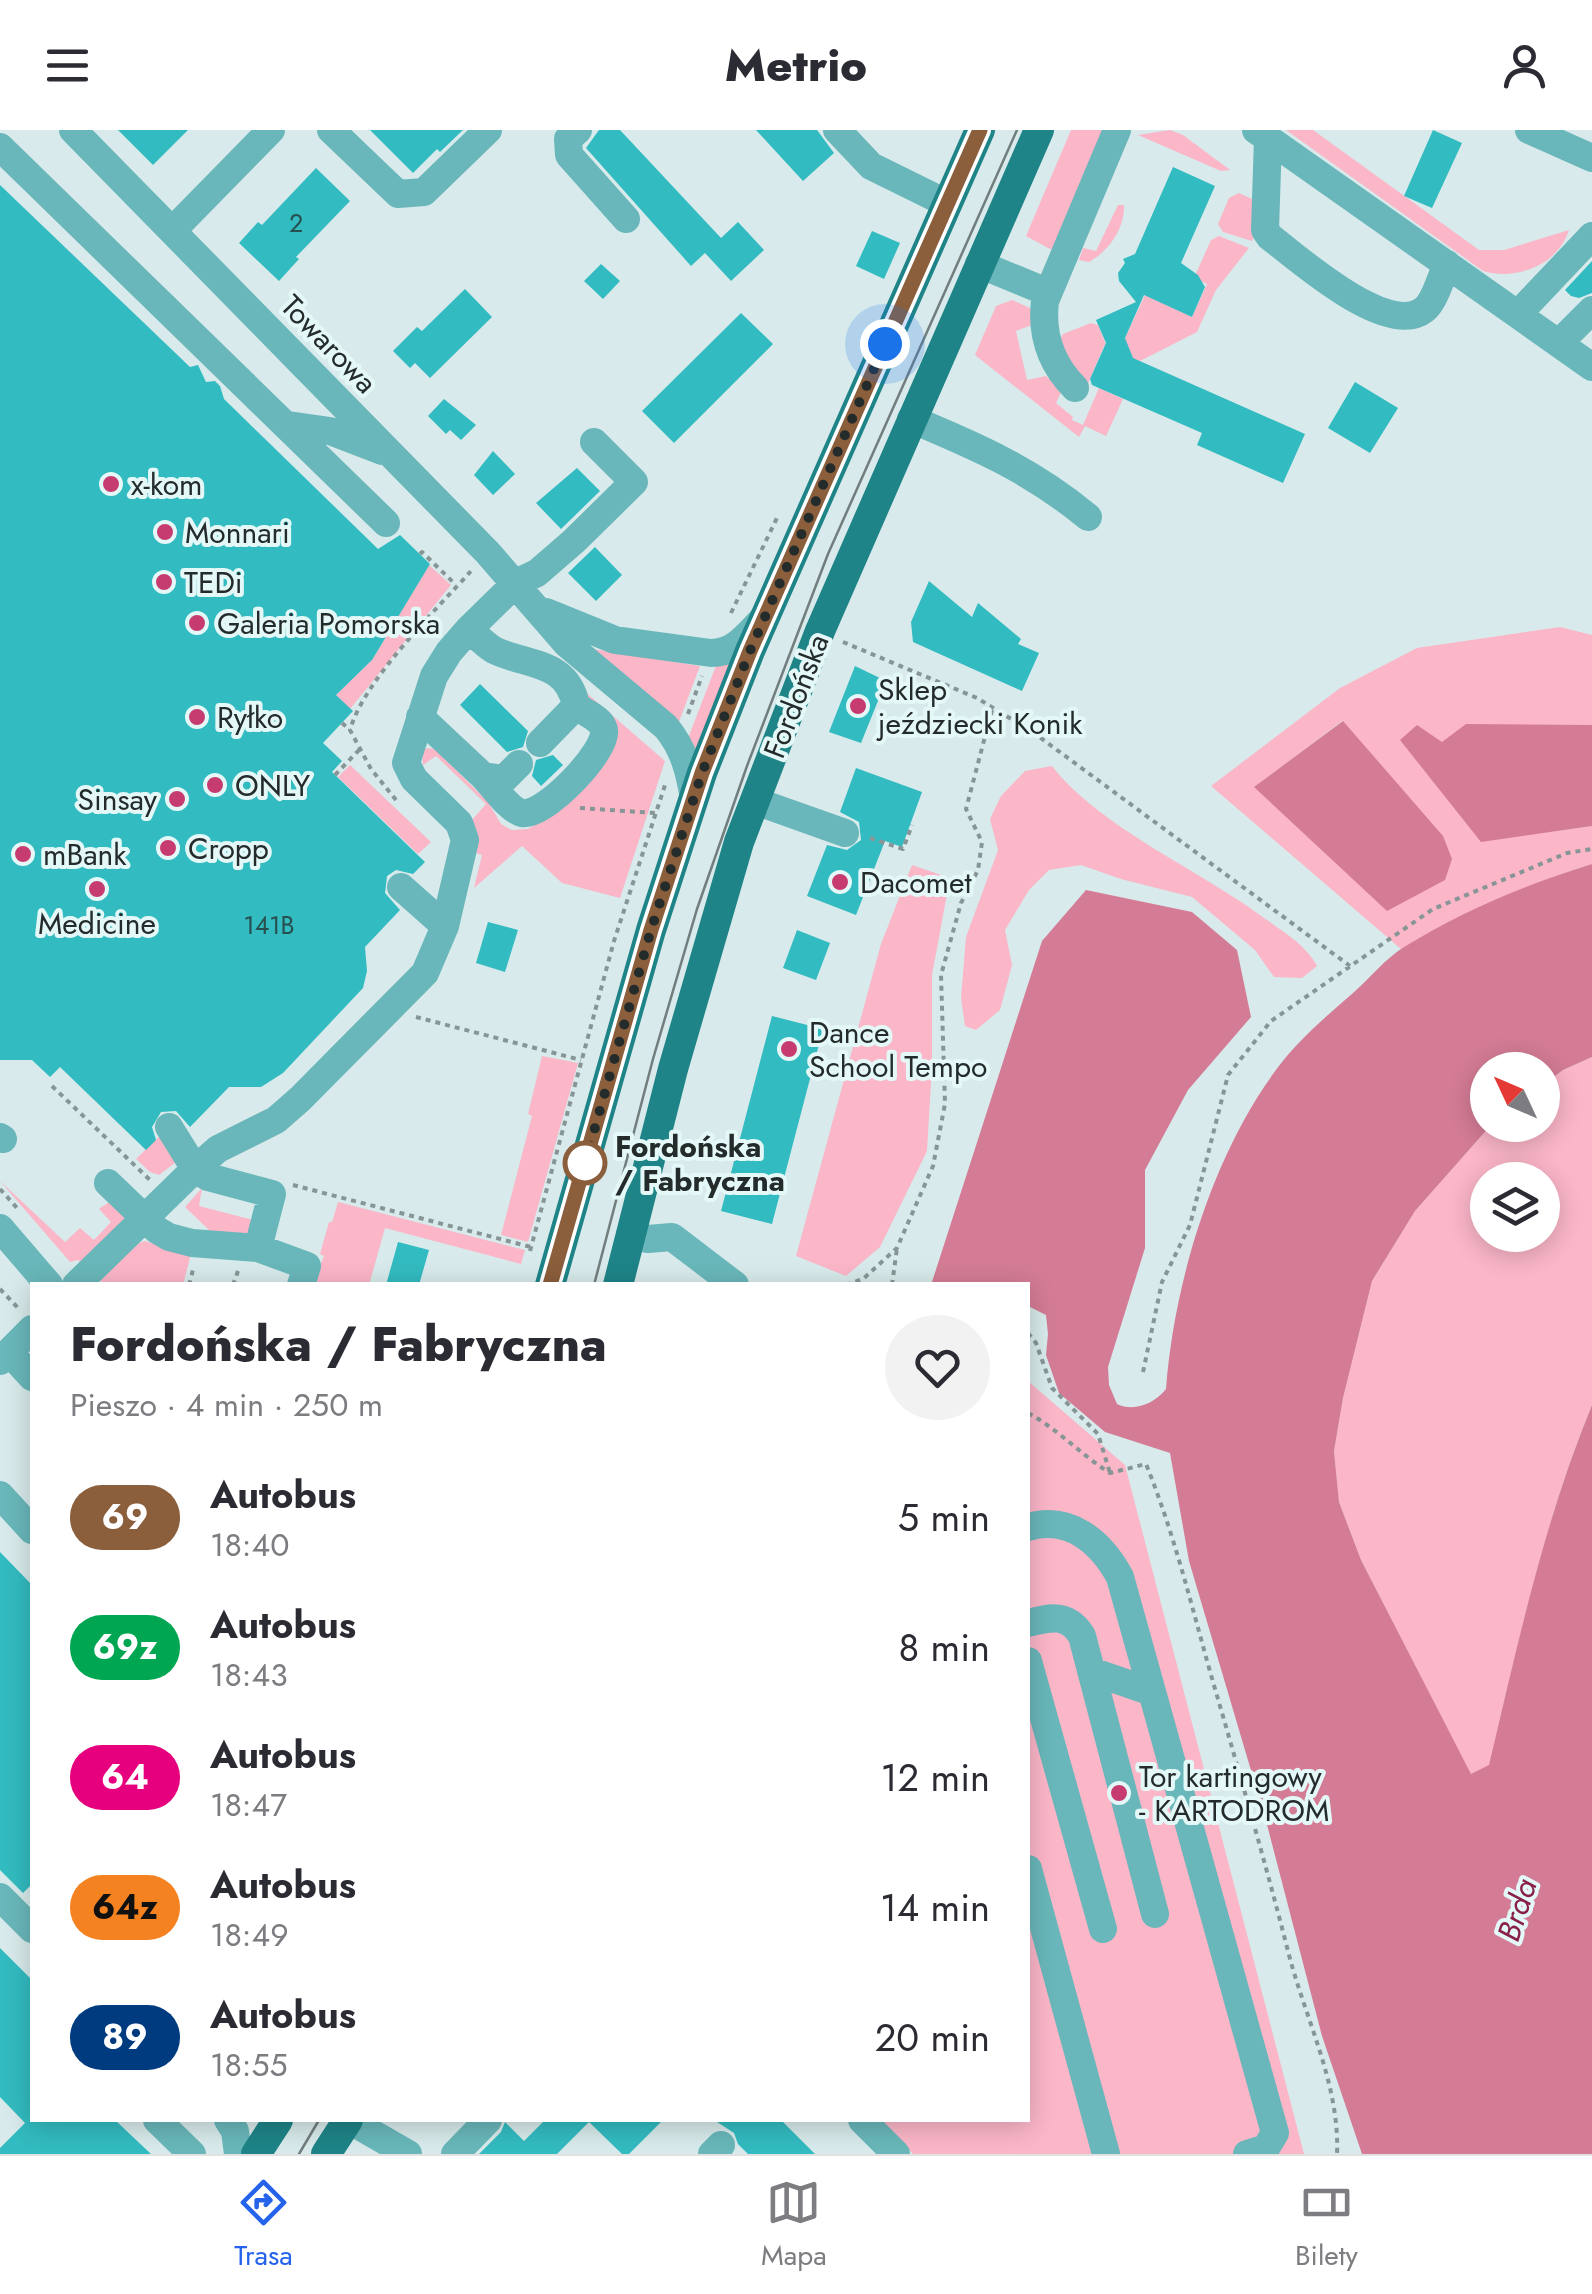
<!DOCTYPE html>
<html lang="pl">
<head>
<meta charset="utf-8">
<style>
	:root { --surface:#fff; --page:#f2f2f3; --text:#2b2b33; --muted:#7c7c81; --line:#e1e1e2; --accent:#2563eb }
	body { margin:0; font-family:Jost,sans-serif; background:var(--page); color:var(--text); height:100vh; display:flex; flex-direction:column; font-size:38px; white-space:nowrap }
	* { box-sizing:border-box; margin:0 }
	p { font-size:32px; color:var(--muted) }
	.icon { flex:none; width:55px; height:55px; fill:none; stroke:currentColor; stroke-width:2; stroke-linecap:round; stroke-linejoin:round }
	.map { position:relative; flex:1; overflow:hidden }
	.sheet { position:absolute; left:30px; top:1152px; width:1000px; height:840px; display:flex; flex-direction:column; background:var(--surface); border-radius:0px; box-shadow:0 5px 25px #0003 }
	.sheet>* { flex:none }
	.badge { padding:0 20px; border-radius:32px; font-size:35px; line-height:65px }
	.needle { width:65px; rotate:314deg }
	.tools { position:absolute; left:1470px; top:922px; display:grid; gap:20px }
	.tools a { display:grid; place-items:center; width:90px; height:90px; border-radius:50%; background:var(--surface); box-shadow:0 5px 25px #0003; font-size:50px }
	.you { position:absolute; width:50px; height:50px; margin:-25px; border:8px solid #fff; border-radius:50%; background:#1a73e8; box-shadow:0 0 0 15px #1a73e833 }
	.map>.badge { position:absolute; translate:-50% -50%; box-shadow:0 0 0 5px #fff }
	.round { display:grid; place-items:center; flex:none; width:105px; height:105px; border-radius:52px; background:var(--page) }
	.overview { display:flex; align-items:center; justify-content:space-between; height:170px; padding:0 40px }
	h1 { font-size:48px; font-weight:800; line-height:75px }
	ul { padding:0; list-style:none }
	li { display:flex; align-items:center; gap:30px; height:130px; padding:0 40px }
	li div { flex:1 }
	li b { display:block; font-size:38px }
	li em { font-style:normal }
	li .badge { min-width:110px; font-weight:700; text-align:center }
	header { display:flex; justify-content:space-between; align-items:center; height:130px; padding:0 40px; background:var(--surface); font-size:45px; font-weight:800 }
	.menu { display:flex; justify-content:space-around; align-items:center; height:140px; border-top:2px solid var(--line); background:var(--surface); font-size:28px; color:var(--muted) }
	.menu a { display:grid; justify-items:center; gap:5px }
	.menu .selected { color:var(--accent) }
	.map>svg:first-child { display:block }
	.green { fill:#fbb6c8; fill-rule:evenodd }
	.water { fill:#d47c95 }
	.building { fill:#32bbc0 }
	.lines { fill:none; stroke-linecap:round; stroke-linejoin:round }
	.path { stroke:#889596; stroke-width:4; stroke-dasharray:5 5; stroke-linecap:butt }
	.minor { stroke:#69b7ba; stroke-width:28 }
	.major { stroke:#1e8487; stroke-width:30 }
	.tram { stroke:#727e7e; stroke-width:2.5 }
	.line-casing { stroke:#fff; stroke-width:22 }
	.line { stroke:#8b5e3c; stroke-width:15 }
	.walk { stroke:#242b2b; stroke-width:10; stroke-dasharray:0 18 }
	.poi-dot { fill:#c73c6f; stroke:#e5f8f8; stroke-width:4 }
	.stop-dot { fill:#fff; stroke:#8b5e3c; stroke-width:5 }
	.labels { text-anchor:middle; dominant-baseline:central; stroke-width:8; stroke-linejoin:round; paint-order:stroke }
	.number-label { font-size:25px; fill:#284f50 }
	.street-label { font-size:30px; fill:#242b2b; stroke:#e5f8f8 }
	.poi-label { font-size:30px; fill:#242b2b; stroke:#e5f8f8; text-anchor:start }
	.stop-label { font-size:30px; font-weight:bold; fill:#242b2b; stroke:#e5f8f8; text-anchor:start }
	.water-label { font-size:32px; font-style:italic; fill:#882048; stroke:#e5f8f8 }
</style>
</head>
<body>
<header><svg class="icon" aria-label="menu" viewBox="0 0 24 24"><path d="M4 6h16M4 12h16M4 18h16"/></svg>Metrio<svg class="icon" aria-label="person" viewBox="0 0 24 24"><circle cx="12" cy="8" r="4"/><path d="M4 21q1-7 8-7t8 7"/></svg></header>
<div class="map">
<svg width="1592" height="2024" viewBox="0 0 1592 2024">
	<rect width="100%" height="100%" fill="#d8eaeb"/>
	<path class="green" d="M1071 0H1105L1053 119H1050L1026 106Z
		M1170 0 1183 5 1230 40 1221 41 1138 5Z
		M1286 0H1313L1479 120H1504L1569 100C1558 135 1516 151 1483 141Z
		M1239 63 1252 69 1256 103 1252 111 1223 102 1218 94 1229 68Z
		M1118 75H1124C1125 98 1109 121 1089 132L1079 130 1083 118 1096 121Z
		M1219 106 1249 118 1216 160 1197 202 1140 231 1129 227 1125 208 1145 165 1192 187 1207 154 1194 148 1211 110Z
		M1012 170 1032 179V195L1016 201 1027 250 1046 246 1062 260 1056 273 1073 287 1072 290 1083 295 1099 258 1123 269 1106 306 1085 296 1079 307 975 225 996 176Z
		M1091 193 1098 195 1107 217 1104 216 1087 256 1079 251 1060 210 1063 204Z
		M429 435 451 455 350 579 336 565 372 530Z
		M1560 497 1592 505V595L1587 596 1481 711 1592 696V734C1525 755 1462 784 1401 819L1211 656 1340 558 1417 518ZM1342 591 1375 631 1255 657Z
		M593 519 700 536 677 597Z
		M732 530 695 623 687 611 717 533Z
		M583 560 665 631 620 768 562 753 522 716 474 758 482 725 476 723 472 690 486 674 436 626 423 635 422 622 427 618 435 619 488 672 501 694 512 700 528 699 541 691 610 622 584 573Z
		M350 635 431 712 418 724 338 647Z
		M1052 636C1100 698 1202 741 1267 790 1286 804 1306 815 1317 836L1302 848 1274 847 1255 820 1192 767 1121 749 1081 735 1049 740 1029 760 1005 800 1012 835 1000 880 976 900 965 896 961 868 966 807 998 720 990 689 1001 666 1025 641Z
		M912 735 950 748 932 845V936L927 1021 880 1117 846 1146 796 1126 881 814Z
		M542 926 578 933 528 1112 501 1105 532 986 528 984Z
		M1592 927V1275C1544 1391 1518 1514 1489 1636L1471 1645 1361 1430 1339 1372 1334 1321 1343 1268 1372 1151 1415 1081 1491 995H1542L1543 955 1563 940ZM1488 1050H1542V1105H1488Z
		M163 1003 176 1032 159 1045 150 1042 136 1029Z
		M0 1051 65 1112 80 1098 94 1110 111 1092 99 1079 109 1072 126 1085 124 1093 83 1135 78 1130 70 1132Z
		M202 1058 199 1076 257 1091 252 1104 207 1105 209 1100 185 1077Z
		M338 1072 525 1120 521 1134 385 1098 369 1155H312L324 1126 320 1124 329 1092H332Z
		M145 1111 191 1124 183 1155H105L99 1149 139 1113Z
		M1028 1251 1125 1335 1304 2024H913L881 1990H1028Z"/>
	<path class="water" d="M1343 591 1443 706 1452 729 1445 750 1387 781 1254 657Z
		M1466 594 1592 595V696L1481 712 1400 610 1417 595 1442 612Z
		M1592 734V927L1563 940 1543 955 1542 940H1488V995H1491L1415 1081 1372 1151 1343 1268 1334 1321 1339 1372 1361 1430 1471 1644 1489 1635C1518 1513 1544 1391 1592 1275V2024H1362L1322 1906 1266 1691 1189 1431 1170 1323 1105 1302 1059 1263 1046 1225 1048 1204 1046 1185 1028 1176V1155H931L1042 811 1086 760 1192 782 1237 820 1251 887 1188 960 1145 1040V1118L1108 1237 1109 1255 1117 1274C1134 1282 1154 1274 1166 1259 1174 1154 1211 1030 1273 944 1295 913 1324 888 1353 863 1370 848 1385 829 1404 817 1462 781 1527 754 1592 734Z"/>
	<path class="building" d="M118 0H188L153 35Z
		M370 0H463L440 22 437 19 413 43Z
		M599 0H620L721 108 738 92 764 120 731 151 705 123 691 136 586 18Z
		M756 0H817L834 23 803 51Z
		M1433 0 1462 13 1432 78 1404 66Z
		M1173 37 1215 56 1181 133 1198 145 1205 157 1192 187 1144 165 1125 208 1133 228 1305 304 1283 353 1197 315 1202 303 1092 255 1090 249 1106 213 1096 190 1136 172 1119 151 1118 143 1125 133 1123 129 1135 124Z
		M316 38 350 71 296 127 299 129 279 151 239 113 258 92 262 95Z
		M0 55 190 237 198 235 206 252 215 251 220 256 224 269 378 419 400 405 430 434 372 530 336 565 353 581 323 613 342 631 332 642 425 732 413 744 396 740 387 746 385 763 400 780 365 817 367 841 363 858 283 943 261 957H229L190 997 176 981 161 982 152 997 156 1010 146 1020 60 937 50 947 32 930H0Z
		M872 101 900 113 884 149 856 136Z
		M1592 131V163L1579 168 1571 166 1565 160Z
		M601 134 620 151 603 169 584 151Z
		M465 159 492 187 430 248 415 233 410 238 393 221 417 197 422 201Z
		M741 183 773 214 674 313 642 281Z
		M1355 252 1398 278 1370 323 1328 298Z
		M444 269 476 295 461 310 450 300 446 304 428 286Z
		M493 321 515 344 493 365 474 345Z
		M577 338 600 361 561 399 536 373Z
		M595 417 622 445 596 471 568 443Z
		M929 451 972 487 978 473 1021 509 1018 514 1039 523 1022 561 913 512 911 492Z
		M855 536 886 551 861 613 829 602Z
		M480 554 528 601 523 617 507 622 460 575Z
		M553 625 563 635 541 656 532 646 536 630Z
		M856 638 922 662 902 717 885 711 856 785 807 766 827 715 847 720 861 710 859 692 840 682Z
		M488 792 518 800 505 842 476 833Z
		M797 800 830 813 816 850 783 838Z
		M772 886 823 899 772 1094 721 1081Z
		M398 1112 429 1120 419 1155H386Z
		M0 1422 32 1455V1754L23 1763 0 1740Z
		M0 1818 32 1850V1990H115L151 2024H0V2018L25 1993 0 1967Z
		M545 1990H663L629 2024H622L589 1992 557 2024H479L501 2002 505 1992 524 2011Z
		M714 1990H781L815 2024H748L738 2014 734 2003Z"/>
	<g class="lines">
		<path class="path" d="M420 424 422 422 456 455
			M731 483 777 388
			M843 512 977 568 1034 603 1350 836
			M688 584 702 546
			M342 593 350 600
			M335 645 360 619
			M396 670 371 639 350 600C364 550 435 481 471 441
			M580 678 655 683
			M870 708 903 719 912 695
			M416 887 581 930
			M52 956 150 1050
			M293 1055 531 1117
			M0 1059 17 1078
			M530 1121 614 811 665 655
			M189 1155 194 1136
			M233 1155 238 1141
			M846 1155 863 1149 897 1118 933 1036 945 974 941 845 961 773 978 740 982 712 966 679 992 580
			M892 1155 897 1118
			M0 1159 19 1179
			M1028 1203 1036 1213 1052 1258 1098 1304 1110 1343
			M1143 1242 1162 1152 1190 1095 1228 945 1271 891 1433 779 1567 723 1592 719
			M1028 1283C1058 1299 1081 1325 1110 1343L1146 1334C1174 1403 1191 1474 1211 1545 1238 1638 1265 1731 1289 1825 1306 1890 1340 1956 1337 2024"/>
		<path class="minor" d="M73 0 488 423 567 514 666 597C684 619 689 640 694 668
			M331 0 398 64 424 62 488 0
			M578 0 568 9 569 25 626 89
			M837 0 871 36 948 74
			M1256 0 1592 237
			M1529 0 1592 28
			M1268 8 1265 100 1270 107C1298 128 1392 213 1427 177 1436 167 1441 147 1447 134
			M0 17 386 393
			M173 100 271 0
			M979 134 1047 162
			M1518 184 1592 106
			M1559 213 1592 180
			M1075 258C1051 234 1041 205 1045 171L1117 0
			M911 289C978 317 1031 340 1088 387
			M288 295 330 301 382 321
			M546 482 615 510 711 523C735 523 747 505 763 489
			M469 499C477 506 485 515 494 520 526 536 568 530 576 576L540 613
			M420 587 483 646 504 649 519 634
			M483 646C493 656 509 680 522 683 543 688 608 621 604 600 602 589 584 582 576 576
			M755 671 845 703
			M401 757 445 796
			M169 997 195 1039 208 1047 272 1064 258 1118
			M0 1007 3 1009
			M108 1053 157 1100 169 1107 192 1113 258 1118 307 1136 301 1155
			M0 1098 49 1155
			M630 1105 648 1109 672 1107 735 1155
			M76 1155 195 1039 218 1019 276 990 300 969 425 843 445 796 465 710 459 693 414 649 406 633 434 546 449 522 469 499 516 453 537 443 574 411 634 352 594 312
			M9 1222 32 1247
			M0 1231 32 1199
			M0 1365 32 1400
			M1028 1397C1070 1385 1101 1412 1120 1447L1275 2003 1266 2018 1247 2024
			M1028 1493C1051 1487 1068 1483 1082 1506L1155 1784
			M1028 1531 1103 1799
			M1091 1541 1152 1562
			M1028 1739 1106 2024
			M0 1767 32 1799
			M157 1990 192 2024
			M228 1990 235 2001 238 2024
			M349 1990 408 2024
			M862 1990 896 2024
			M455 2024 488 1990
			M712 2024 721 2015"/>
		<path class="major" d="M550 1155 651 800 702 643 750 521 980 0
			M618 1155 673 939 739 712 820 501 1039 0
			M256 2024 278 1990
			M326 2024 348 1990"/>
		<path class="tram" d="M594 1155 653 929 697 779 747 636 828 424 1017 0
			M299 2024 319 1990"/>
	</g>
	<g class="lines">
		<defs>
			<path id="line" d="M550 1155 651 800 702 643 750 521 980 0"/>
		</defs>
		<use href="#line" class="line-casing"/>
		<use href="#line" class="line"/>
		<path class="walk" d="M585 1033 651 800 702 643 750 521 885 214"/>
	</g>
	<g class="poi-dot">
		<circle cx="111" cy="354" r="10"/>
		<circle cx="165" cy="402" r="10"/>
		<circle cx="164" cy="452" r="10"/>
		<circle cx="197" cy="493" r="10"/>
		<circle cx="858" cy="576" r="10"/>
		<circle cx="197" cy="587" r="10"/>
		<circle cx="215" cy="655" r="10"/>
		<circle cx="177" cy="669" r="10"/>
		<circle cx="168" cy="718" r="10"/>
		<circle cx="23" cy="724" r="10"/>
		<circle cx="840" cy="752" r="10"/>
		<circle cx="97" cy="759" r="10"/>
		<circle cx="789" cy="919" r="10"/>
		<circle cx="1119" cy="1663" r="10"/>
	</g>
	<circle class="stop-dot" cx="585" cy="1033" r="20"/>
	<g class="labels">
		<g class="number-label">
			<text x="296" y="93">2</text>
			<text x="269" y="795">141B</text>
		</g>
		<g class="street-label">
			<text transform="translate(329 214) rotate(46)">Towarowa</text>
			<text transform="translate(796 566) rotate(-69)">Fordońska</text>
		</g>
		<g class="poi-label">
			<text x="131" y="354">x-kom</text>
			<text x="185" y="402">Monnari</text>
			<text x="184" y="452">TEDi</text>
			<text x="217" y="493">Galeria Pomorska</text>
			<text x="878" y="559">Sklep<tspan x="878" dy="34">jeździecki Konik</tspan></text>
			<text x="217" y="587">Ryłko</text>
			<text x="235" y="655">ONLY</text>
			<text x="157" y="669" text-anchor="end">Sinsay</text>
			<text x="188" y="718">Cropp</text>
			<text x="43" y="724">mBank</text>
			<text x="860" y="752">Dacomet</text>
			<text x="97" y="793" text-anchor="middle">Medicine</text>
			<text x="809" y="902">Dance<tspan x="809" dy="34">School Tempo</tspan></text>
			<text x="1139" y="1646">Tor kartingowy<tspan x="1139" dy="34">- KARTODROM</tspan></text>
		</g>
		<g class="stop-label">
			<text x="615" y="1016">Fordońska<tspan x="615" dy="34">/ Fabryczna</tspan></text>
		</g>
		<g class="water-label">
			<text transform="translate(1517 1780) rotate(-72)">Brda</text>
		</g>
	</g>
</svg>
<div class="tools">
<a><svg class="needle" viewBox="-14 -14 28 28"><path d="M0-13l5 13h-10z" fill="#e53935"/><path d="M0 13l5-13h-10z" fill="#7c7c81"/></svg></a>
<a><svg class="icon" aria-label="layers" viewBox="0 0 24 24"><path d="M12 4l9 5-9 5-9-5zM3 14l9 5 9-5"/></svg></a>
</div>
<div class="you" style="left:885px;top:214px"></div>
<section class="sheet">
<div class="overview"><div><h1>Fordońska / Fabryczna</h1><p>Pieszo · 4 min · 250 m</p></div><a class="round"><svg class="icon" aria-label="heart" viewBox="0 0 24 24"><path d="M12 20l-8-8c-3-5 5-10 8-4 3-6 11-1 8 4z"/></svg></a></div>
<ul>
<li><span class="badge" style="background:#8b5e3c;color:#fff">69</span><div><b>Autobus</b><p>18:40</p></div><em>5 min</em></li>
<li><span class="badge" style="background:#00a651;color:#fff">69z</span><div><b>Autobus</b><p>18:43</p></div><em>8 min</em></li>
<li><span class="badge" style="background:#e6007e;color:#fff">64</span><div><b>Autobus</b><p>18:47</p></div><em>12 min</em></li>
<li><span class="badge" style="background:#f58220;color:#111">64z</span><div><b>Autobus</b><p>18:49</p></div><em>14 min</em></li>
<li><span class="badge" style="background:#003b80;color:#fff">89</span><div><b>Autobus</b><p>18:55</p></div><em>20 min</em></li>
</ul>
</section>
</div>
<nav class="menu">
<a class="selected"><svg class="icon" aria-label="directions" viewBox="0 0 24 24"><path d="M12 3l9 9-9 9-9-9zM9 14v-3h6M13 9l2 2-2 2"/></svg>Trasa</a>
<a><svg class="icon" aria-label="map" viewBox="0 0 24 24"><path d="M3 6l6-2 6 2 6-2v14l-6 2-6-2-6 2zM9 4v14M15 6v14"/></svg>Mapa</a>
<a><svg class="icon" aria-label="tickets" viewBox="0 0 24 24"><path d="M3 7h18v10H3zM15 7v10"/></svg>Bilety</a>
</nav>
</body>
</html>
